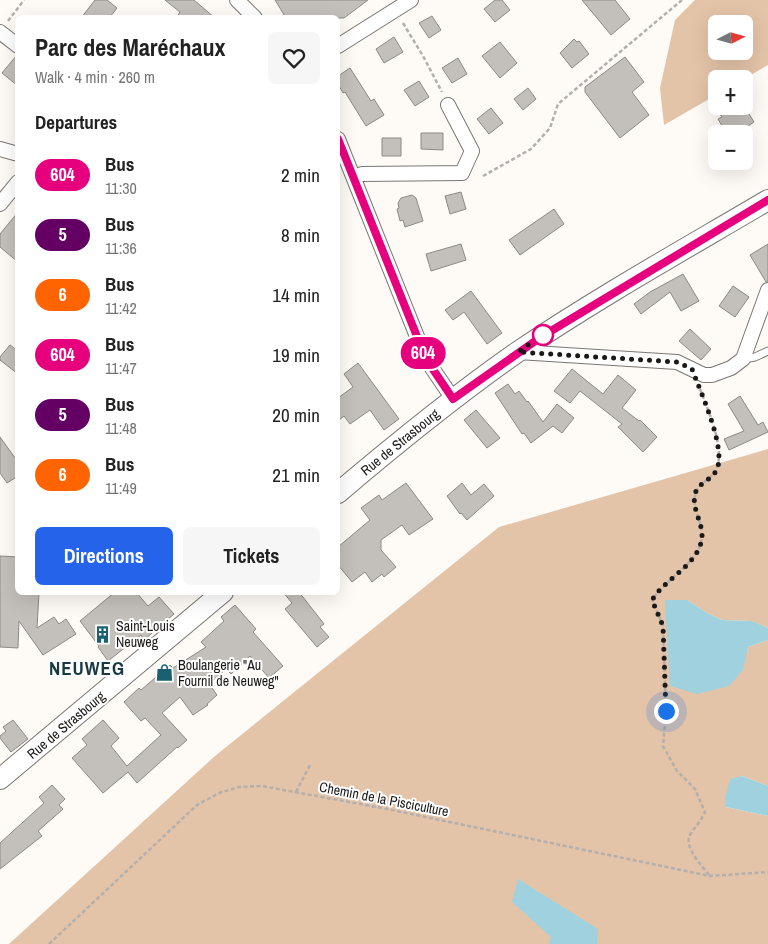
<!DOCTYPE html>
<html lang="en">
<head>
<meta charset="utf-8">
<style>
	:root { --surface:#fff; --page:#f6f6f6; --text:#222; --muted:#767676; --accent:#2563eb }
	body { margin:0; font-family:"Archivo Narrow",sans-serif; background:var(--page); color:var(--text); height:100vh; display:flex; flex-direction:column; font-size:19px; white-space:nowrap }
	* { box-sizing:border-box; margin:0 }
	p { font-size:16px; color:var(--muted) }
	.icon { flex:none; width:28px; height:28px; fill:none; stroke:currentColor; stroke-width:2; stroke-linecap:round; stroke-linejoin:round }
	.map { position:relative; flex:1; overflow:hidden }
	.side { position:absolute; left:15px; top:15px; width:325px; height:580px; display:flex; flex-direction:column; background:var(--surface); border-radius:8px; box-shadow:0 5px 20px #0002 }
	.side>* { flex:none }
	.badge { padding:0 10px; border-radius:16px; font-size:18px; line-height:32px }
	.needle { width:32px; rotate:84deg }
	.controls { position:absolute; left:708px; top:15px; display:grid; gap:10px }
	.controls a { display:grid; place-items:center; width:45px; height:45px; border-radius:8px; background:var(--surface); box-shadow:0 5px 20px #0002; font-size:25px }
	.you { position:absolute; width:25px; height:25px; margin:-12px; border:4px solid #fff; border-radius:50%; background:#1a73e8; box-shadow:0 0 0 8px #1a73e833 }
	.map>.badge { position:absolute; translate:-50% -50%; box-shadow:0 0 0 2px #fff }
	h2 { padding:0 20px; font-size:19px; line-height:45px }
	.round { display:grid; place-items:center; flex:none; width:52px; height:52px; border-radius:8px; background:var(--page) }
	.head { display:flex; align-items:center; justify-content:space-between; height:85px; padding:0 20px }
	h1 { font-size:24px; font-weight:700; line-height:38px }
	.button { display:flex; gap:10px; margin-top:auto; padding:10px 20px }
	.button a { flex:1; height:58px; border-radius:8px; background:var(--accent); color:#fff; font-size:20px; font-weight:700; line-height:58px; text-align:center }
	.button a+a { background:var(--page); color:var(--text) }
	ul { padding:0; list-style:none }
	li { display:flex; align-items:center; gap:15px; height:60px; padding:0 20px }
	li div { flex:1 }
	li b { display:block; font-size:19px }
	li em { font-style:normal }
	li .badge { min-width:55px; font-weight:700; text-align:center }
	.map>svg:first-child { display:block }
	.green { fill:#e4c4a8; fill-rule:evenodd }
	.water { fill:#a0d1de }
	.building { fill:#c3bfbb; stroke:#8d8986 }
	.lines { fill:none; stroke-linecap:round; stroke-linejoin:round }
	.lane-casing { stroke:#7a7774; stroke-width:9 }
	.street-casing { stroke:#7a7774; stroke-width:16 }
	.secondary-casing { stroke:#7a7774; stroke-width:22 }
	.path { stroke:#b2afac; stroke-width:2.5; stroke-dasharray:4 2.5; stroke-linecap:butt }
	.lane { stroke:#fff; stroke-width:7 }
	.street { stroke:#fff; stroke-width:14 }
	.secondary { stroke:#fff; stroke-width:20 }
	.line-casing { stroke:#fff; stroke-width:11 }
	.line { stroke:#e6007e; stroke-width:8 }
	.walk { stroke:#1b1918; stroke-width:5; stroke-dasharray:0 9 }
	.stop-dot { fill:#fff; stroke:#e6007e; stroke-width:2.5 }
	.labels { text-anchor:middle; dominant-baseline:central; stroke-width:4; stroke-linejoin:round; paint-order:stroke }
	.street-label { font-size:14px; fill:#1b1918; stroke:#fff }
	.poi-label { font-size:14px; fill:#1b1918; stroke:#fff; text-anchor:start }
	.district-label { font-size:19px; font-weight:bold; letter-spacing:1px; fill:#1a3a42; stroke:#fff }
</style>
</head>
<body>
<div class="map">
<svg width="768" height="944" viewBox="0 0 768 944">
	<rect width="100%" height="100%" fill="#fefaf6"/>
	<path class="green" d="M695 0H768V65L744 79H716V95L664 125 660 88 675 20ZM716 24H744V51H716Z
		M768 449V628L751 621 722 620 707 613 687 600 745 657 748 647 768 640V786L742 776 730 780 726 807 768 816V944H9L215 756 499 527Z"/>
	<path class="water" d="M665 600H687L707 613 722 620 752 621 768 628V640L748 647 743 670 729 686 697 694 670 686Z
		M742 776 768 786V816L726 807 725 799 730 779Z
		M518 879 598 929 597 944H549L551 937 512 902Z"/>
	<path class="building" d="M95 0H107L117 8 109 18H81Z
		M165 0H194L215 18H176L180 12Z
		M275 0H368L344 18H286Z
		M495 0H502L510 10 495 22 484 9Z
		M582 0H615L630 19 611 35Z
		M432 16 441 30 429 38 419 23Z
		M394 37 403 52 384 63 376 49Z
		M574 39 577 42 579 41 589 54 572 68 560 53Z
		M500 42 517 63 500 78 482 56Z
		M17 55H18V86L2 73Z
		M625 57 644 82 632 92 649 115 620 138 585 92V87Z
		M458 58 467 74 452 83 442 68Z
		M350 68 371 101 374 99 384 115 366 126 345 92 343 93 338 84V76Z
		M419 81 429 97 415 106 404 90Z
		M528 88 536 99 523 110 514 99Z
		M724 106H744L754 122 745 128 749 134H727L718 119 722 117 717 110Z
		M491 108 503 123 489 134 477 119Z
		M421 133H443V150L421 149Z
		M382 138H401V156H382Z
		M461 192 466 209 450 214 445 196Z
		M412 195 416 198 423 221 405 227 403 220 400 221 397 209 399 208 398 203 401 198Z
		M554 209 564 224 520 255 509 240Z
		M18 212V262L0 247V234Z
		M461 244 466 260 431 271 426 254Z
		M768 244V281L766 282 750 255Z
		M683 274 699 301 681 311 670 292 641 314 634 304 650 292Z
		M733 286 749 297 735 317 719 306Z
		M471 291 502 333 487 344 464 312 453 320 445 310Z
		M690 329 711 349 701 360 679 341Z
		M10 345 18 351V374L0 360V357Z
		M358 363 399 419 384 430 370 410 350 424 344 416 338 421V398L353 387 344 374Z
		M572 369 603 394 618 375 636 390 622 408 639 421 640 420 657 437 643 452 618 427 622 424 580 391 570 403 554 391Z
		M508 384 515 394 519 391 527 402 528 401 543 422 557 404 574 418 562 433 553 426 531 443 524 433 522 434 495 393Z
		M740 396 758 425 763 422 768 432 729 450 724 439 744 431 728 404Z
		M476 410 500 438 487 448 464 420Z
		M0 437 18 462V476L7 483 0 473Z
		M406 483 433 519 409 535 402 525 381 540V550L396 567 384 577 382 574 372 582 365 572 352 582 338 565V547L370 520 361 508 379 495 382 500Z
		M462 483 471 495 484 484 494 496 467 520 461 513 460 514 447 496Z
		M0 556 18 557V592L39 593 37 628 54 617 59 624 66 619 76 634 43 655 19 621 18 648 0 647Z
		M115 592H136L148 606 159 597 174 614 144 640 141 635 108 661 98 647 99 646 80 621Z
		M283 592H299L324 624 320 627 329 637 317 647 285 609 292 603Z
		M235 605 256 629 253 632 283 666 269 678 250 656 231 674 226 669 209 684 217 695 207 704 208 705 193 715 180 697 162 713 187 740 178 748 177 747 137 783 128 772 103 793 72 758 87 745 82 739 103 720 119 738 111 746 127 766 161 735 145 718 141 721 124 702 139 688 141 690 170 665 173 668 206 647 201 642 224 621 221 617Z
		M13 720 28 739 11 752 0 738V736L6 731 3 727Z
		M52 785 65 799 59 805 63 809 38 831 42 836 0 869V843L44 803 39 797Z"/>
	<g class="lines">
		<defs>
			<path id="lane" d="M743 359 755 357 768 351"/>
			<path id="street" d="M237 0 255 18
				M0 32 18 46
				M338 46 411 0
				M338 139 426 359 453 399
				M0 149 18 154
				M354 177 362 174 462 173 472 151 448 105
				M0 204 18 182
				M518 352 677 362 704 375H712L731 368 743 359 768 290"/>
			<path id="secondary" d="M338 493C397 443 456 395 519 351 599 297 685 249 768 200
				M0 779 223 592"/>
		</defs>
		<use href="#lane" class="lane-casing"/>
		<use href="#street" class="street-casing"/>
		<use href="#secondary" class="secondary-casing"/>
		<path class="path" d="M8 21 24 0
			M403 23 423 56 442 92
			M483 176 531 149 550 128 558 104 682 0
			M700 389C708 410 726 450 716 470 712 479 699 482 696 493 690 509 706 526 701 542 696 564 664 581 652 600L663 626 666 711 663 746 677 771 695 789 705 812C701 821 695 827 690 835 683 847 703 867 710 876
			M296 792 310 765
			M49 944 197 805 219 793 239 787 262 786 387 809 710 876 768 872"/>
		<use href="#lane" class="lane"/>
		<use href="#street" class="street"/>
		<use href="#secondary" class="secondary"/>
	</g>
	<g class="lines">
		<defs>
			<path id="line" d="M338 139 426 359 453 399 541 337 768 200"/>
		</defs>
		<use href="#line" class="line-casing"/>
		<use href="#line" class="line"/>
		<path class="walk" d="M543 335 518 352 677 362 692 369C700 391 728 451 716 471 711 480 698 483 695 494 691 510 706 526 701 543 694 567 665 579 652 600L663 626 666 711"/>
	</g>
	<defs>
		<symbol id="building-bare" viewBox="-9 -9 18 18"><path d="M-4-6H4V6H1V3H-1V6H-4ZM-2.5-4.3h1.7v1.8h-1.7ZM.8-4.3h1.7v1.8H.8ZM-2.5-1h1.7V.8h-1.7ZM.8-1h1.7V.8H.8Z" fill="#196170" stroke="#fff" stroke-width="2.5" paint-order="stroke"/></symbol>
		<symbol id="shop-bare" viewBox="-9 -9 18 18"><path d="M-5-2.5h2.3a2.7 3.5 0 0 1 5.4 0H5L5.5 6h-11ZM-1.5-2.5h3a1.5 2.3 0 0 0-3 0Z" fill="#196170" stroke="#fff" stroke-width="2.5" paint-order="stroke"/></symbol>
	</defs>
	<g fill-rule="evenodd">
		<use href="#building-bare" x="90" y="622" width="25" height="25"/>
		<use href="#shop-bare" x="152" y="660" width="25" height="25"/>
	</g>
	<circle class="stop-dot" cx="543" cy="335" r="10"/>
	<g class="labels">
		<g class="street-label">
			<text transform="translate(400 442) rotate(-39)">Rue de Strasbourg</text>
			<text transform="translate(66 725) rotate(-40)">Rue de Strasbourg</text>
			<text transform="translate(384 799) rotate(11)">Chemin de la Pisciculture</text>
		</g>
		<g class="poi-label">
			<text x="116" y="626">Saint-Louis<tspan x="116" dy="16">Neuweg</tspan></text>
			<text x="178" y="665">Boulangerie "Au<tspan x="178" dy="16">Fournil de Neuweg"</tspan></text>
		</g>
		<g class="district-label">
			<text x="87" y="668">NEUWEG</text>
		</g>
	</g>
</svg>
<div class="controls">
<a><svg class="needle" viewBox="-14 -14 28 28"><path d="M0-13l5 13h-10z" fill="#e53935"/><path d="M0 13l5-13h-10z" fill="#767676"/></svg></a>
<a>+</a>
<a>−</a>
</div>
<div class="you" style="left:666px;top:711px"></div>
<b class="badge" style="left:423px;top:353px;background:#e6007e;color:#fff">604</b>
<section class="side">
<div class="head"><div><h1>Parc des Maréchaux</h1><p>Walk · 4 min · 260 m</p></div><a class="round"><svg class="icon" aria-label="heart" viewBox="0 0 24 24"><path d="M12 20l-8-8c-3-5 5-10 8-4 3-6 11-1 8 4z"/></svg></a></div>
<h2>Departures</h2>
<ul>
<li><span class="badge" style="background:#e6007e;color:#fff">604</span><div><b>Bus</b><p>11:30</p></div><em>2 min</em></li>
<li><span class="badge" style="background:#640064;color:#fff">5</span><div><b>Bus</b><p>11:36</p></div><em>8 min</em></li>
<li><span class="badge" style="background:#ff6400;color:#fff">6</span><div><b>Bus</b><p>11:42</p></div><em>14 min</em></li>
<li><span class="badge" style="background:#e6007e;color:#fff">604</span><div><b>Bus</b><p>11:47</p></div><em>19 min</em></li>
<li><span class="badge" style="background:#640064;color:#fff">5</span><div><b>Bus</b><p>11:48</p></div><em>20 min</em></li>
<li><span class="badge" style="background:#ff6400;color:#fff">6</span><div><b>Bus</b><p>11:49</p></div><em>21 min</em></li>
</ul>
<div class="button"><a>Directions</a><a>Tickets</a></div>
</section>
</div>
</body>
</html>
